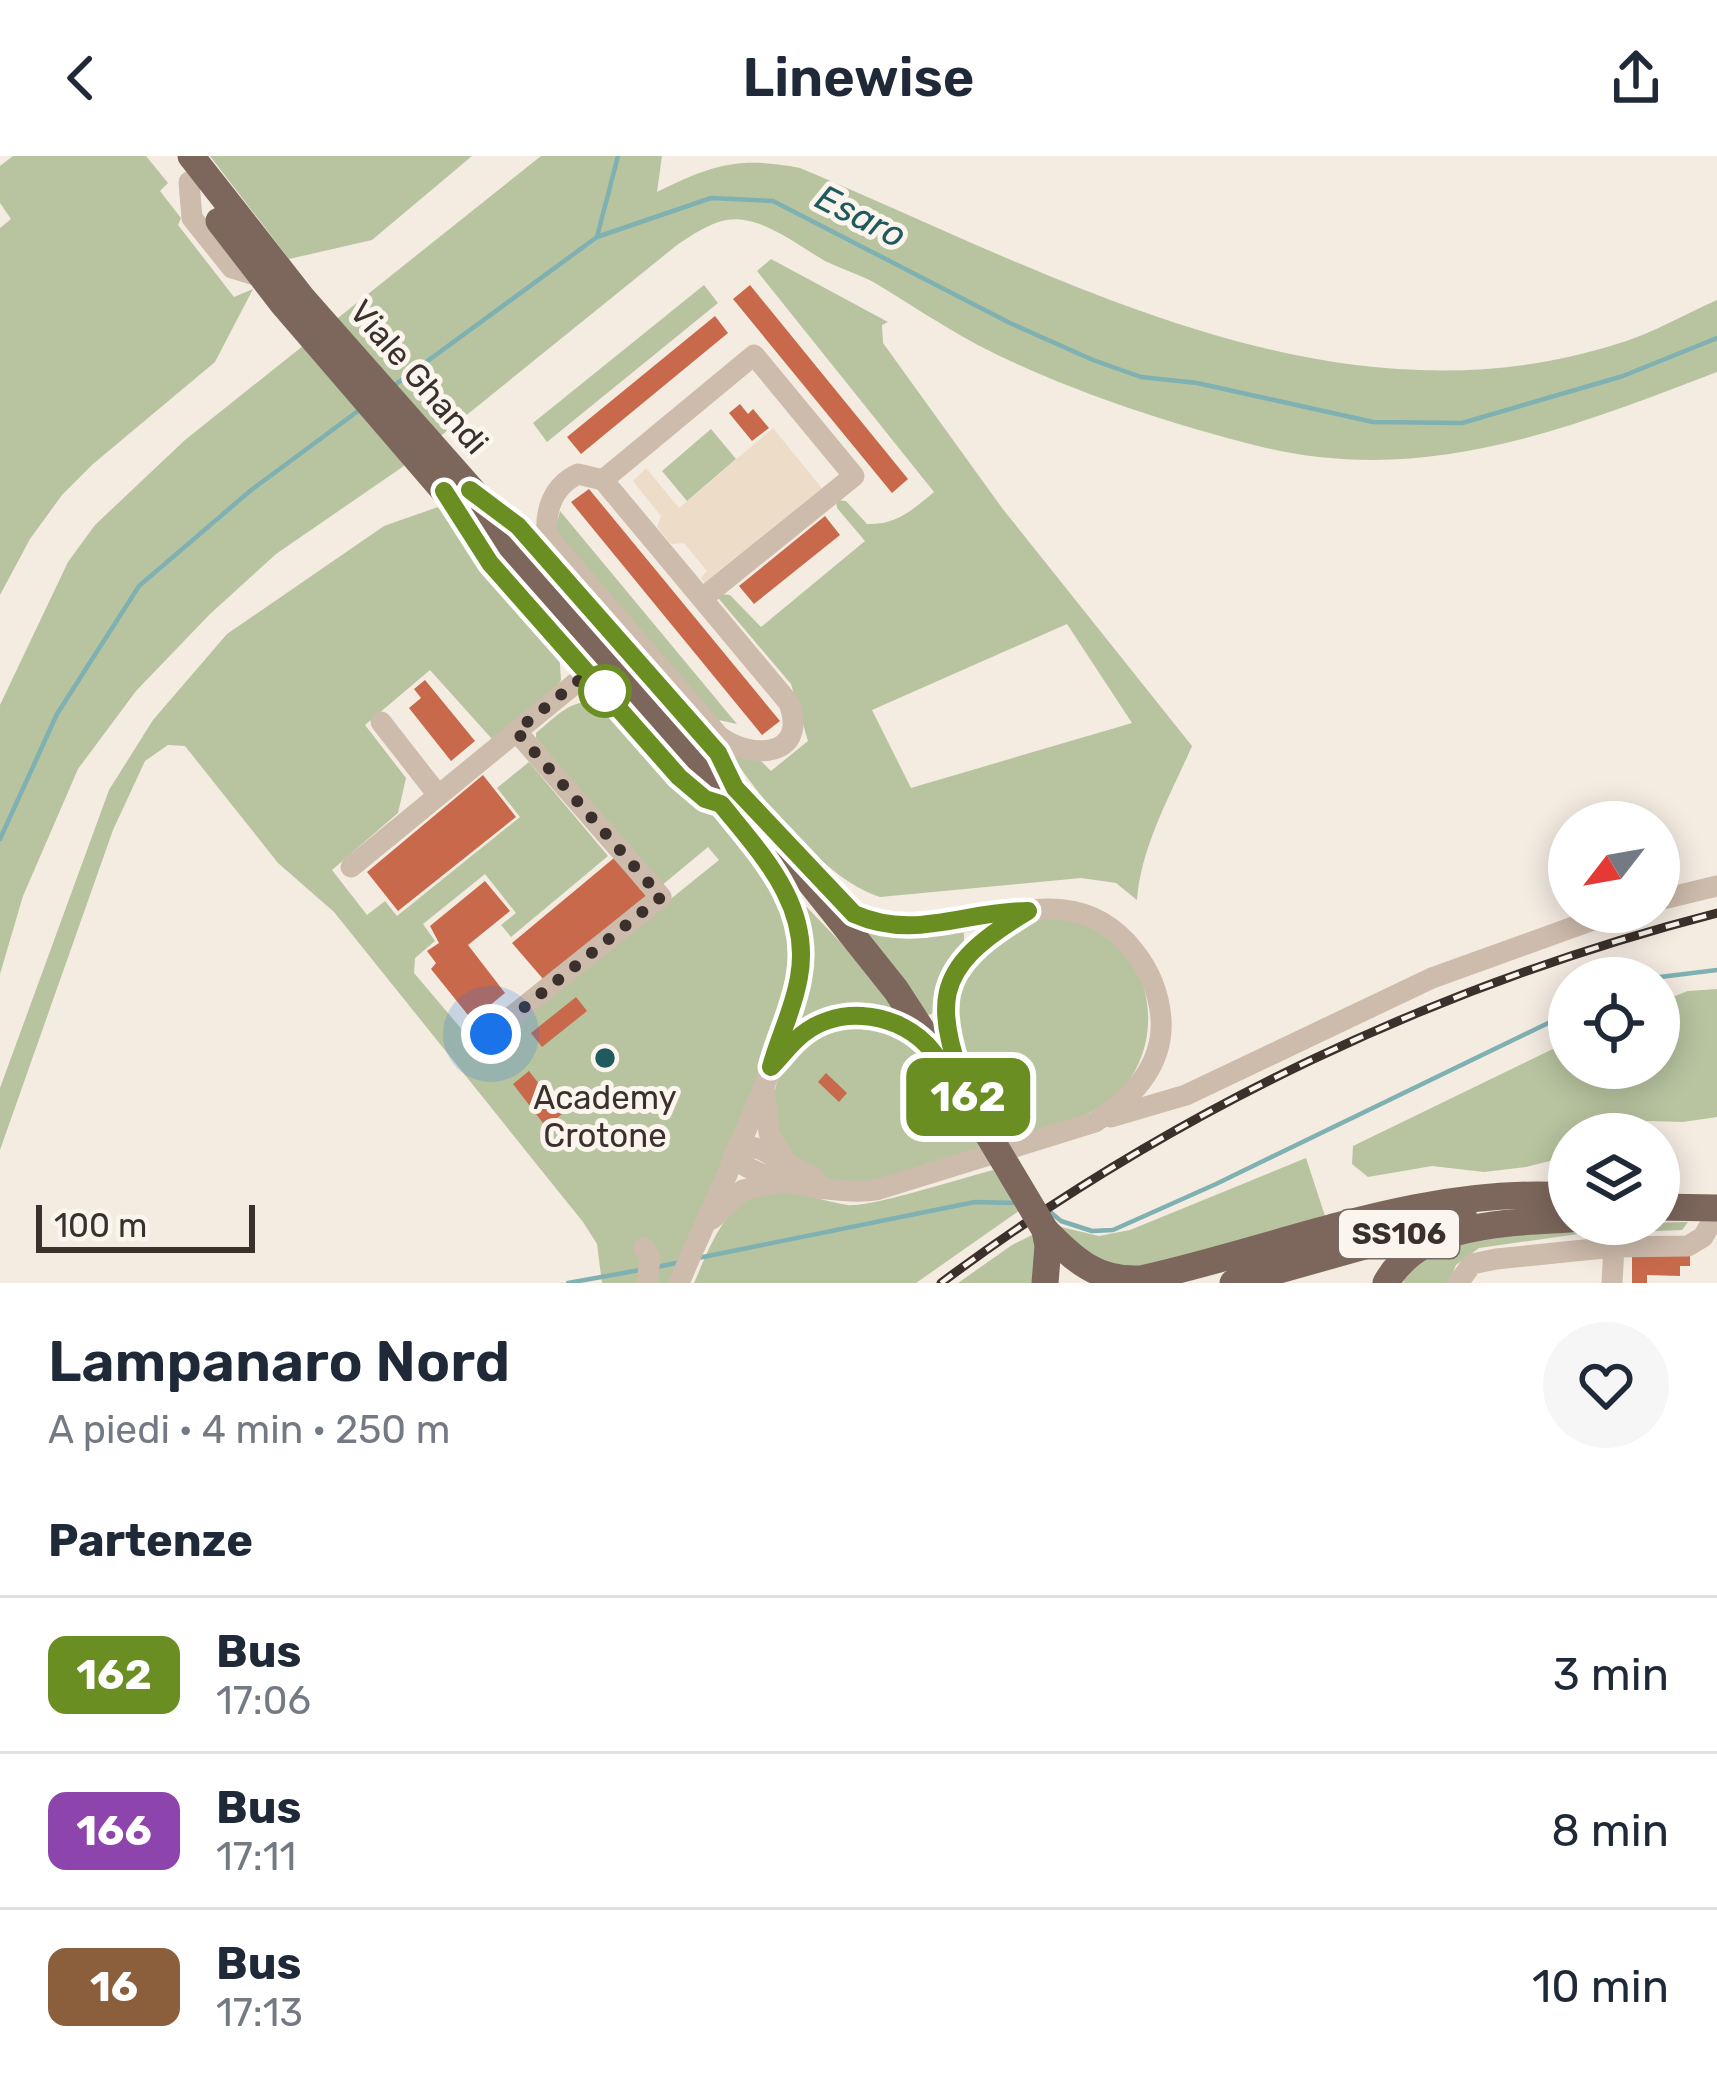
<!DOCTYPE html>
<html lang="it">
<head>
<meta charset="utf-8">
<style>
	:root { --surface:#fff; --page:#f6f6f7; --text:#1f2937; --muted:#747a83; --line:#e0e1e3 }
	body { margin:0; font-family:Rubik,sans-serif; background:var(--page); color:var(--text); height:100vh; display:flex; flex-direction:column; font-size:45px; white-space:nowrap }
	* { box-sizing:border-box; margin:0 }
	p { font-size:39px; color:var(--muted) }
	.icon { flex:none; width:66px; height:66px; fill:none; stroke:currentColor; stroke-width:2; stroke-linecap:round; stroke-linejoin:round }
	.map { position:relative; height:1127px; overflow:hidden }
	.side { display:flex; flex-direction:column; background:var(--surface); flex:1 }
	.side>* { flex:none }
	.badge { padding:0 24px; border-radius:18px; font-size:42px; line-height:78px }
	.needle { width:78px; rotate:239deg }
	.tools { position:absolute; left:1548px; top:645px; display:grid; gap:24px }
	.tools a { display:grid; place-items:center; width:132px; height:132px; border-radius:50%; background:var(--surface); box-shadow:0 6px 30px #0003; font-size:60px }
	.scale { position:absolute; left:36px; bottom:30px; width:219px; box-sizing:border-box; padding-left:12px; border:6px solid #3b302b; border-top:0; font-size:33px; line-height:42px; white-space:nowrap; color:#3b302b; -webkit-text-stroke:9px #fbf5ee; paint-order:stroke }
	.you { position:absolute; width:60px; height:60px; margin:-30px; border:9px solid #fff; border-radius:50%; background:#1a73e8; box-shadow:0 0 0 18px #1a73e833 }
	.map>.badge { position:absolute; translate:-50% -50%; box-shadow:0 0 0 6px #fff }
	h2 { padding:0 48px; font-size:45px; line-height:108px }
	.round { display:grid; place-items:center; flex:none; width:126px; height:126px; border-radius:63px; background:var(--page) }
	.summary { display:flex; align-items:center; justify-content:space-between; height:204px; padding:0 48px }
	h1 { font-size:57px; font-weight:600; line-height:90px }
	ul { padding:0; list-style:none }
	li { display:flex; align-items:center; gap:36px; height:156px; padding:0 48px; border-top:3px solid var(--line) }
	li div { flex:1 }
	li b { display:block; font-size:45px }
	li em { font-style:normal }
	li .badge { min-width:132px; font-weight:700; text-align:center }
	header { display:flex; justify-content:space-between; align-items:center; height:156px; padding:0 48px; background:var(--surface); font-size:54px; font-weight:600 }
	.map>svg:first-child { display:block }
	.green { fill:#b8c4a0; fill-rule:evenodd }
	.plaza { fill:#ecdcc8 }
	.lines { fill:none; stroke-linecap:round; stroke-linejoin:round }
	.stream { stroke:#7fb0b2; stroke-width:4.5 }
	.building { fill:#c8694b }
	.minor { stroke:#cdbbac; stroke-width:21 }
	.major { stroke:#7d675c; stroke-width:27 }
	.rail-casing { stroke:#3b302b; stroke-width:9 }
	.rail { stroke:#fbf5ee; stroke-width:4.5; stroke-dasharray:14; stroke-linecap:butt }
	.major-bridge { stroke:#7d675c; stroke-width:27 }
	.line-casing { stroke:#fff; stroke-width:27 }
	.line { stroke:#6b8e23; stroke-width:18 }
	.walk { stroke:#3b302b; stroke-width:12; stroke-dasharray:0 21.6 }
	.stop-dot { fill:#fff; stroke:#6b8e23; stroke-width:6 }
	.poi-dot { fill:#1f5a5e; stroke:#fbf5ee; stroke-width:4.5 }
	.labels { text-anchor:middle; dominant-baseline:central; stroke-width:10; stroke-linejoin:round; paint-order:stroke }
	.shield { fill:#fbf5ee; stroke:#756b66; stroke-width:3 }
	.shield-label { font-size:30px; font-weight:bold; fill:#3b302b }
	.street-label { font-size:33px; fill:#3b302b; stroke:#fbf5ee }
	.poi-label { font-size:33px; fill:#3b302b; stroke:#fbf5ee }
	.water-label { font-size:36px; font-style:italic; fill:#1f5a5e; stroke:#fbf5ee }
</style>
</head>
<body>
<header><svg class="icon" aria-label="back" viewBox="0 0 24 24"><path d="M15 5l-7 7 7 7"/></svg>Linewise<svg class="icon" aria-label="share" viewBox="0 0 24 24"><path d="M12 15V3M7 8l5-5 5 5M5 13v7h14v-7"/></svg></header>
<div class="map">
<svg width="1717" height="1127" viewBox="0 0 1717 1127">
	<rect width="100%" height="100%" fill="#f4ebe1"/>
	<path class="green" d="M13 0H146L168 27 160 35 181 62 178 69 234 141 253 133 215 206 93 308 62 339 30 383 0 439V72L11 63 0 47V10Z
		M210 0H472L372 84 289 103Z
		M541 0H662L657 36C712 9 738 0 800 12 1056 119 1331 278 1617 188 1651 178 1685 158 1717 144V216C1566 274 1421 331 1258 290 1166 267 1060 232 976 188 941 169 908 147 875 127 859 118 841 113 825 105 801 91 772 68 744 64 719 60 697 76 677 89L401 312 276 398 210 458 136 535 78 613 23 740 0 818V549L68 406 95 369 185 284Z
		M771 103 888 166 882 169 883 187 1002 352 1192 590C1171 638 1141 690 1137 744L1116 727 1081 722 880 741C826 724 764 647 732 600L757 601 771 615 808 585 791 528 719 443V438L730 439 761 471 865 385 837 352 836 344 846 345 867 368C897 369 912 354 934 336L757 115ZM1067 468 1132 567 911 632 872 554Z
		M704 129 718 147 547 286 533 267Z
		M711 273 736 303 687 345 662 315Z
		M438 351 470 394 559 495 561 524 554 536 492 583 430 514 365 569 406 622 398 657 332 714 367 759 385 745 397 760 520 661 497 632 529 606 608 700 511 781 501 769 516 757 485 718 423 768 435 785 415 802 414 817 481 896 719 704 708 691 661 730 536 582V577C559 558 574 539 605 548L686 637 729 672 780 737 794 788 777 873 672 1127H602L597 1088 583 1066 334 756 278 707 185 590 168 589 145 605 113 674 0 994V932L109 634 153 564 227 478 384 370Z
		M560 355 737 568 714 563 555 374Z
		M798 742 871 818 894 855 820 859 789 877C811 816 809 805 798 742Z
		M1058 760C1070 764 1083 767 1094 772 1154 800 1165 884 1123 932 1096 964 1043 972 1005 983L971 931 951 886 955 825 1014 766Z
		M864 773H959L964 778V788L947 815 932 858 927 859Z
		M1717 833V961L1683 966 1648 965 1615 971 1604 978H1569V1000L1526 1011 1484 1016 1432 1010 1368 1021 1352 1008 1353 990 1569 885V912H1659V846L1688 835Z
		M877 868 917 889 986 995C953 1004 901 1026 869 1029 787 1035 737 938 807 886 814 881 823 873 831 871 844 867 863 869 877 868Z
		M1306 1002 1326 1063 1143 1114 1104 1110 1057 1070 1099 1080 1130 1074Z
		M993 1014 1020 1054 916 1127H694C709 1093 729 1034 775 1034 801 1035 824 1046 848 1049 869 1052 966 1021 993 1014Z
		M1688 1066 1682 1074 1578 1078 1479 1092 1456 1109 1449 1127H1403L1408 1116 1461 1082 1575 1069Z
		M1036 1077 1039 1127H958L1012 1089Z"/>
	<path class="plaza" d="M773 272 824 335 706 429 701 422 707 415 684 387 671 388 657 371 661 360 633 325 646 312 679 352Z"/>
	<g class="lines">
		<path class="stream" d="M597 81 618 0
			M392 231 597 81 711 42 773 45 1010 167 1093 204 1141 221 1197 227 1373 266 1462 267 1623 220 1717 182
			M0 683 57 558 139 430 250 335 358 255
			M1652 822 1717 814
			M1049 1055 1061 1065 1092 1075 1113 1074 1216 1028 1569 857
			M698 1102 975 1046 1017 1047
			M657 1111 681 1106
			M568 1127 640 1114"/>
	</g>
	<path class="building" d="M750 129 908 323 892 337 733 143Z
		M715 160 728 177 581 298 567 281Z
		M740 248 748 258 753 253 769 272 752 285 729 257Z
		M589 333 780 565 762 579 571 346Z
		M825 360 840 379 754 448 739 430Z
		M425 524 475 585 451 605 409 552 421 542 414 533Z
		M483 619 516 661 398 755 367 716Z
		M614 702 646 740 544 824 512 787Z
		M485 725 510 755 468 789 505 837 472 864 431 813 436 807 427 795 439 787 430 770Z
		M576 841 587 855 542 891 531 877Z
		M529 915 562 958 546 971 513 928Z
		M826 917 847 937 839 946 818 926Z
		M1632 1098H1690V1110H1680V1120L1647 1119V1127H1632Z"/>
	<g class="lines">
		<path class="minor" d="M189 26 192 62 232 112 262 121
			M578 318 603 324 789 547C809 601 751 605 719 580L547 380C545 353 553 330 578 318Z
			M603 324 754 199 854 320 704 441
			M484 396 679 621 714 645
			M381 566 438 639
			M351 711 588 517
			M1659 744 1717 730
			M491 877 661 741 516 575
			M775 907C822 858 866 840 924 887
			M958 915C929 837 951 801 1020 760
			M764 932 769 977 785 1004
			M1111 961 1186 939 1432 822 1615 756
			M738 988 760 993 816 1023
			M733 999C753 1027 844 1039 876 1034L1095 966C1131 943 1164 910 1161 863 1159 837 1150 815 1134 795 1065 707 967 788 882 769 859 764 845 749 829 734
			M712 1063 743 1034 782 1026
			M644 1092 650 1102 647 1127
			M679 1127C711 1049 815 847 799 771 791 733 767 705 743 676
			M1458 1127 1472 1108 1496 1103 1614 1091 1688 1090 1703 1081 1717 1057
			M1612 1127 1614 1091"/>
		<path class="major" d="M191 0 303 143 735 632 896 834 971 950
			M219 65 283 148 444 335 756 683
			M1659 1051 1717 1052
			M1045 1074C1075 1104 1096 1125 1141 1123 1281 1092 1422 1030 1569 1040
			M1045 1074 1048 1090 1045 1127
			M1233 1127 1464 1062
			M1386 1127C1419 1066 1509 1067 1569 1063"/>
		<defs>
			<path id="rail" d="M941 1127C1173 954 1437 829 1717 757"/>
		</defs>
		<use href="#rail" class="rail-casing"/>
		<use href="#rail" class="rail"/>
		<path class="major-bridge" d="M971 950 1045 1074"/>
	</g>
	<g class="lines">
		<defs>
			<path id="line" d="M444 335 490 407 679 621 705 643 721 648C762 699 812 750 799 821 794 852 779 881 771 911 780 902 788 891 797 883 833 849 892 854 926 888 943 906 956 930 971 950 934 848 927 815 1028 755 964 755 915 785 854 758L735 632 718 597 518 370 470 334"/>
		</defs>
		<use href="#line" class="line-casing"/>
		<use href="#line" class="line"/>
		<path class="walk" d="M491 878 661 741 516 575 588 517 605 535"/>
	</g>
	<circle class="stop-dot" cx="605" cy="535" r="24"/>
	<circle class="poi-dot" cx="605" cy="902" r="12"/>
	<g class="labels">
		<rect class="shield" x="1339" y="1054" width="120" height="48" rx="9"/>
		<g class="shield-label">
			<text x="1399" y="1078">SS106</text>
		</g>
		<g class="street-label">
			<text transform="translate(419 221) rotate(49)">Viale Ghandi</text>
		</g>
		<g class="poi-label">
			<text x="605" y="941">Academy<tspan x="605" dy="38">Crotone</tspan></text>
		</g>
		<g class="water-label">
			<text transform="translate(861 60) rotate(27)">Esaro</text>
		</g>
	</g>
</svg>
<div class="tools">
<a><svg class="needle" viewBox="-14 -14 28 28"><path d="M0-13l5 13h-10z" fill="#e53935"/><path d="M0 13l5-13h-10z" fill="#747a83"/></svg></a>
<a><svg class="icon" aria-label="locate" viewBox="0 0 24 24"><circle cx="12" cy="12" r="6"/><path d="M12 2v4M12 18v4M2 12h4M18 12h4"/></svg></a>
<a><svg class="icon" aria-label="layers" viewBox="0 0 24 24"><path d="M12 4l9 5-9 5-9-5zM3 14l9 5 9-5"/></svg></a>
</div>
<div class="scale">100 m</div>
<div class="you" style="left:491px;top:878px"></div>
<b class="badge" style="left:968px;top:941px;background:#6b8e23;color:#fff">162</b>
</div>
<section class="side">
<div class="summary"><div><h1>Lampanaro Nord</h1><p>A piedi · 4 min · 250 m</p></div><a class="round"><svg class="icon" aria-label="heart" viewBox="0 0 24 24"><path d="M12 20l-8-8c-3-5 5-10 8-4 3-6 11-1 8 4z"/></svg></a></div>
<h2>Partenze</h2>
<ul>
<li><span class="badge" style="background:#6b8e23;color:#fff">162</span><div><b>Bus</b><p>17:06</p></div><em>3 min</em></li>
<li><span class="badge" style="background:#8e44ad;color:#fff">166</span><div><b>Bus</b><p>17:11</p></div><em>8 min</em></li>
<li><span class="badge" style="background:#8b5e3c;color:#fff">16</span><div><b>Bus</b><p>17:13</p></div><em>10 min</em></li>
</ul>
</section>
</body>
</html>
